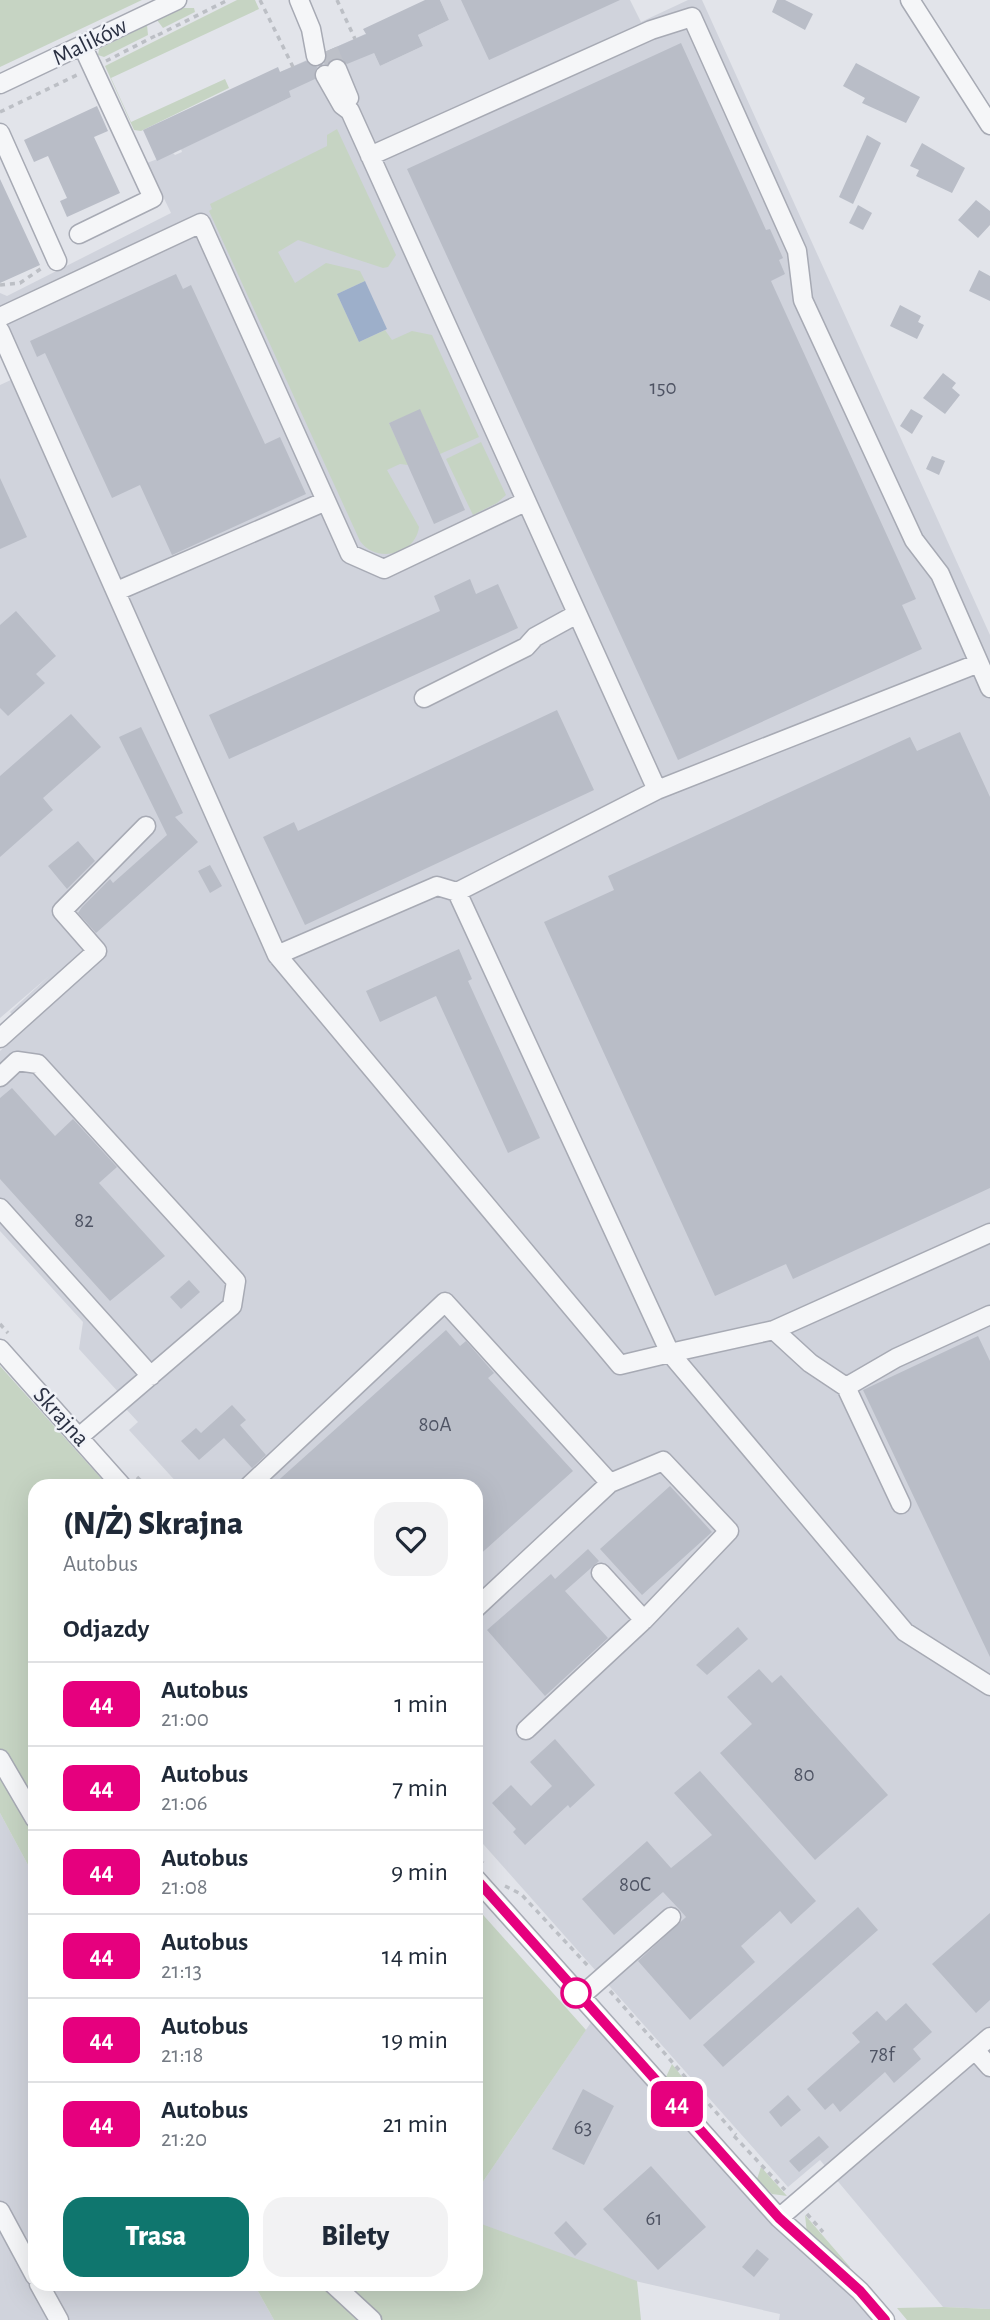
<!DOCTYPE html>
<html lang="pl">
<head>
<meta charset="utf-8">
<style>
	:root { --surface:#fff; --page:#f2f2f3; --text:#1f2937; --muted:#747a83; --line:#e0e1e3; --accent:#0f766e }
	body { margin:0; font-family:"Alegreya Sans",sans-serif; background:var(--page); color:var(--text); height:100vh; display:flex; flex-direction:column; font-size:26px; white-space:nowrap }
	* { box-sizing:border-box; margin:0 }
	p { font-size:23px; color:var(--muted) }
	.icon { flex:none; width:38px; height:38px; fill:none; stroke:currentColor; stroke-width:2; stroke-linecap:round; stroke-linejoin:round }
	.map { position:relative; flex:1; overflow:hidden }
	.panel { position:absolute; left:28px; top:1479px; width:455px; height:812px; display:flex; flex-direction:column; background:var(--surface); border-radius:21px; box-shadow:0 7px 28px #0002 }
	.panel>* { flex:none }
	.badge { padding:0 14px; border-radius:10px; font-size:24px; line-height:46px }
	.map>.badge { position:absolute; translate:-50% -50%; box-shadow:0 0 0 4px #fff }
	h2 { padding:0 35px; font-size:26px; line-height:63px }
	.round { display:grid; place-items:center; flex:none; width:74px; height:74px; border-radius:21px; background:var(--page) }
	.head { display:flex; align-items:center; justify-content:space-between; height:119px; padding:0 35px }
	h1 { font-size:33px; font-weight:800; line-height:52px }
	.button { display:flex; gap:14px; margin-top:auto; padding:14px 35px }
	.button a { flex:1; height:80px; border-radius:21px; background:var(--accent); color:#fff; font-size:28px; font-weight:800; line-height:80px; text-align:center }
	.button a+a { background:var(--page); color:var(--text) }
	ul { padding:0; list-style:none }
	li { display:flex; align-items:center; gap:21px; height:84px; padding:0 35px; border-top:2px solid var(--line) }
	li div { flex:1 }
	li b { display:block; font-size:26px }
	li em { font-style:normal }
	li .badge { min-width:77px; font-weight:700; text-align:center }
	.map>svg:first-child { display:block }
	.built { fill:#d0d3dc }
	.green { fill:#c6d4c3 }
	.water { fill:#9dafca }
	.building { fill:#b9bdc7 }
	.lines { fill:none; stroke-linecap:round; stroke-linejoin:round }
	.minor-tunnel { stroke:#bdc0c8; stroke-width:18; stroke-dasharray:18 9; stroke-linecap:butt }
	.minor-casing { stroke:#a7aab4; stroke-width:21 }
	.path { stroke:#bcbfc5; stroke-width:3.5; stroke-dasharray:5 5; stroke-linecap:butt }
	.minor { stroke:#f5f6f8; stroke-width:18 }
	.line-casing { stroke:#fff; stroke-width:16 }
	.line { stroke:#e6007e; stroke-width:10 }
	.stop-dot { fill:#fff; stroke:#e6007e; stroke-width:3.5 }
	.labels { text-anchor:middle; dominant-baseline:central; stroke-width:5; stroke-linejoin:round; paint-order:stroke }
	.number-label { font-size:21px; fill:#4e5363 }
	.street-label { font-size:24px; fill:#2a3042; stroke:#f1f3f8 }
</style>
</head>
<body>
<div class="map">
<svg width="990" height="2320" viewBox="0 0 990 2320">
	<rect width="100%" height="100%" fill="#e2e4ea"/>
	<path class="built" d="M440 0H630L641 22 688 0H702L990 635V2309L943 2307 820 2160 788 2187 476 1836V1486H180L129 1430 138 1422 126 1409 130 1405 79 1349 83 1322 0 1231V1051L24 1029 10 1012 49 976 0 1018V385L13 379 0 350V293L7 296 171 213 147 163 173 153 175 155 182 152 181 149 291 97 280 72 365 34 380 66 423 46 418 35 449 20Z
		M0 1813 35 1878V2284H254L274 2320H0Z
		M596 2015 883 2320H779L780 2314 635 2281 476 2223V2192Z"/>
	<path class="green" d="M0 0H142L0 67Z
		M237 0H255L259 9 111 78 131 122 225 79 229 88 141 131 134 130 105 66Z
		M182 8H194L195 12 163 28 157 20Z
		M147 25 148 35 104 57 98 55 99 49Z
		M337 129 396 255 388 267 383 268 298 240 278 252 295 283 326 263 360 271 365 281 337 294 359 342 385 330 392 340 412 331 432 335 479 437 440 454 420 410 389 423 408 465 400 464 387 470 419 527C415 556 375 563 360 541L209 211 212 209 210 204 327 146V135Z
		M481 442 506 495 497 503 473 515 446 459Z
		M0 1366 108 1486H35V1878L0 1813Z
		M476 1907 586 2030 476 2192Z
		M672 2064 694 2092V2093L689 2089 682 2095 666 2077Z
		M761 2167 787 2196 772 2194 757 2179Z
		M805 2215 850 2267 849 2268 807 2234Z
		M476 2222 637 2281 641 2320H274L254 2284H476Z
		M943 2307 990 2309V2320H907L897 2308Z"/>
	<path class="water" d="M365 281 387 329 359 342 337 294Z"/>
	<path class="building" d="M425 0H440L449 20 418 35 423 46 380 66 374 53 347 64 338 58 324 64 327 51 366 34 363 29Z
		M461 0H620L489 60Z
		M777 0H785L813 14 805 30 772 12Z
		M681 43 766 230 770 229 783 258 779 260 785 274 771 281 916 599 902 605 922 649 678 760 407 169Z
		M306 61 317 67 315 79 289 91 291 97 157 161 143 130 278 67 280 72Z
		M856 63 920 97 906 123 862 103 865 98 843 86Z
		M97 106 108 131 94 137 120 193 67 217 60 201 67 198 48 156 34 162 24 140Z
		M867 135 881 143 853 204 839 197Z
		M922 143 965 168 952 193 916 176 919 170 910 166Z
		M0 179 40 265 0 283Z
		M976 200 990 211V225L978 238 958 220Z
		M858 205 872 213 863 230 849 223Z
		M979 270 990 276V301L969 291Z
		M176 274 183 289 191 285 265 444 280 437 306 494 172 555 140 485 112 498 45 353 37 357 30 341Z
		M900 305 921 316 918 322 924 325 917 339 890 326Z
		M943 373 956 383 952 388 960 395 945 414 923 398Z
		M420 409 465 510 434 524 389 423Z
		M911 409 923 416 912 434 900 426Z
		M932 456 945 461 939 475 926 469Z
		M0 478 27 537 0 549Z
		M470 579 476 594 498 584 518 628 229 759 209 715 440 611 434 596Z
		M16 611 56 656 36 674 45 683 8 716 0 708V625Z
		M557 710 594 790 305 925 263 837 294 822 298 831Z
		M71 714 101 747 43 798 53 810 0 857V776Z
		M141 727 183 813 175 817 198 842 96 933 78 913 82 907 110 879 113 883 167 835 119 737Z
		M960 732 990 797V1188L793 1279 786 1264 715 1296 544 922 614 890 608 876 910 737 917 751Z
		M78 841 95 861 67 889 48 866Z
		M210 865 222 886 210 893 198 871Z
		M459 949 472 979 468 981 540 1138 508 1153 436 996 380 1022 366 991Z
		M12 1088 55 1136 73 1119 117 1167 99 1183 165 1256 110 1301 0 1179V1098Z
		M189 1280 200 1292 181 1309 170 1297Z
		M446 1330 460 1346 466 1341 494 1373 488 1378 573 1471 476 1558V1486H272Z
		M978 1336 990 1361V1657L863 1390Z
		M232 1405 246 1420 240 1425 266 1455 252 1468 224 1438 199 1460 181 1441 196 1428 201 1433Z
		M670 1486 712 1532 642 1595 600 1549Z
		M588 1549 599 1561 565 1591 608 1638 545 1696 487 1630 551 1574 555 1579Z
		M738 1627 748 1639 707 1675 696 1665Z
		M759 1669 772 1683 781 1675 888 1795 815 1860 720 1753 752 1724 727 1697Z
		M555 1739 595 1785 570 1808 568 1805 525 1845 513 1832 516 1829 492 1803 511 1785 531 1806 552 1786 530 1762Z
		M700 1771 816 1901 791 1924 780 1911 741 1946 755 1962 690 2020 638 1961 686 1917 679 1909 663 1892 614 1935 582 1899 647 1841 671 1868 712 1835 674 1793Z
		M858 1907 878 1930 723 2067 703 2045Z
		M990 1913V2000L976 2013 932 1964Z
		M906 2003 932 2032 913 2049 921 2059 894 2083 885 2072 840 2112 833 2103 825 2110 807 2089 860 2042 852 2033 877 2011 886 2021Z
		M583 2089 614 2106 584 2165 552 2149Z
		M788 2095 801 2110 781 2127 769 2112Z
		M819 2136 829 2147 799 2172 789 2161Z
		M651 2166 706 2227 658 2270 603 2209Z
		M566 2221 587 2244 575 2256 554 2233Z
		M757 2249 769 2259 754 2277 742 2267Z"/>
	<g class="lines">
		<path class="minor-tunnel" d="M329 50 337 69"/>
		<defs>
			<path id="minor" d="M299 0 311 29 316 56
				M910 0 990 125
				M337 69 349 98
				M325 75 342 105 350 111 657 790 457 892 670 1353 774 1330 990 1233
				M0 84 177 0
				M0 133 57 261
				M370 156 651 30 692 17 797 251 803 300 914 540 940 574 990 688
				M79 234 153 198 83 47
				M0 317 201 223 350 554 384 569 525 502
				M0 331 277 955 620 1365 670 1353 905 1632 990 1686
				M117 591 326 501
				M424 698 526 647 535 637 577 614
				M657 790 979 663
				M277 955 437 886 457 892
				M0 1038 97 951 62 911 146 826
				M0 1077 17 1061 38 1064 236 1281 232 1306 79 1437
				M0 1208 151 1376
				M774 1330 810 1363 846 1387 901 1504
				M0 1349 122 1486
				M846 1387 896 1358 990 1315
				M249 1486 445 1302 610 1483 476 1608
				M601 1573 644 1620
				M526 1730 644 1620 729 1531 663 1461 610 1483
				M0 1759 35 1819
				M476 1879 779 2218 860 2291 885 2320
				M580 1997 671 1917
				M975 2050 990 2067
				M0 2211 35 2276
				M779 2218 990 2037
				M39 2284 59 2320
				M333 2284 372 2320"/>
		</defs>
		<use href="#minor" class="minor-casing"/>
		<path class="path" d="M260 0 293 67
			M337 0 355 39
			M158 35 228 0
			M106 61 157 35
			M0 112 77 75
			M0 285 20 283 42 268
			M0 1324 8 1333
			M137 1477 146 1486
			M476 1855 483 1863
			M505 1886 521 1894 589 1967
			M610 1991 736 2135
			M734 2136 785 2190
			M807 2214 823 2232"/>
		<use href="#minor" class="minor"/>
	</g>
	<g class="lines">
		<defs>
			<path id="line" d="M476 1879 779 2218 860 2291 885 2320"/>
		</defs>
		<use href="#line" class="line-casing"/>
		<use href="#line" class="line"/>
	</g>
	<circle class="stop-dot" cx="576" cy="1993" r="14"/>
	<g class="labels">
		<g class="number-label">
			<text x="663" y="387">150</text>
			<text x="84" y="1220">82</text>
			<text x="435" y="1424">80A</text>
			<text x="804" y="1774">80</text>
			<text x="635" y="1884">80C</text>
			<text x="882" y="2054">78f</text>
			<text x="583" y="2127">63</text>
			<text x="654" y="2218">61</text>
		</g>
		<g class="street-label">
			<text transform="translate(90 42) rotate(-26)">Malików</text>
			<text transform="translate(61 1417) rotate(48)">Skrajna</text>
		</g>
	</g>
</svg>
<b class="badge" style="left:677px;top:2104px;background:#e6007e;color:#fff">44</b>
<section class="panel">
<div class="head"><div><h1>(N/Ż) Skrajna</h1><p>Autobus</p></div><a class="round"><svg class="icon" aria-label="heart" viewBox="0 0 24 24"><path d="M12 20l-8-8c-3-5 5-10 8-4 3-6 11-1 8 4z"/></svg></a></div>
<h2>Odjazdy</h2>
<ul>
<li><span class="badge" style="background:#e6007e;color:#fff">44</span><div><b>Autobus</b><p>21:00</p></div><em>1 min</em></li>
<li><span class="badge" style="background:#e6007e;color:#fff">44</span><div><b>Autobus</b><p>21:06</p></div><em>7 min</em></li>
<li><span class="badge" style="background:#e6007e;color:#fff">44</span><div><b>Autobus</b><p>21:08</p></div><em>9 min</em></li>
<li><span class="badge" style="background:#e6007e;color:#fff">44</span><div><b>Autobus</b><p>21:13</p></div><em>14 min</em></li>
<li><span class="badge" style="background:#e6007e;color:#fff">44</span><div><b>Autobus</b><p>21:18</p></div><em>19 min</em></li>
<li><span class="badge" style="background:#e6007e;color:#fff">44</span><div><b>Autobus</b><p>21:20</p></div><em>21 min</em></li>
</ul>
<div class="button"><a>Trasa</a><a>Bilety</a></div>
</section>
</div>
</body>
</html>
